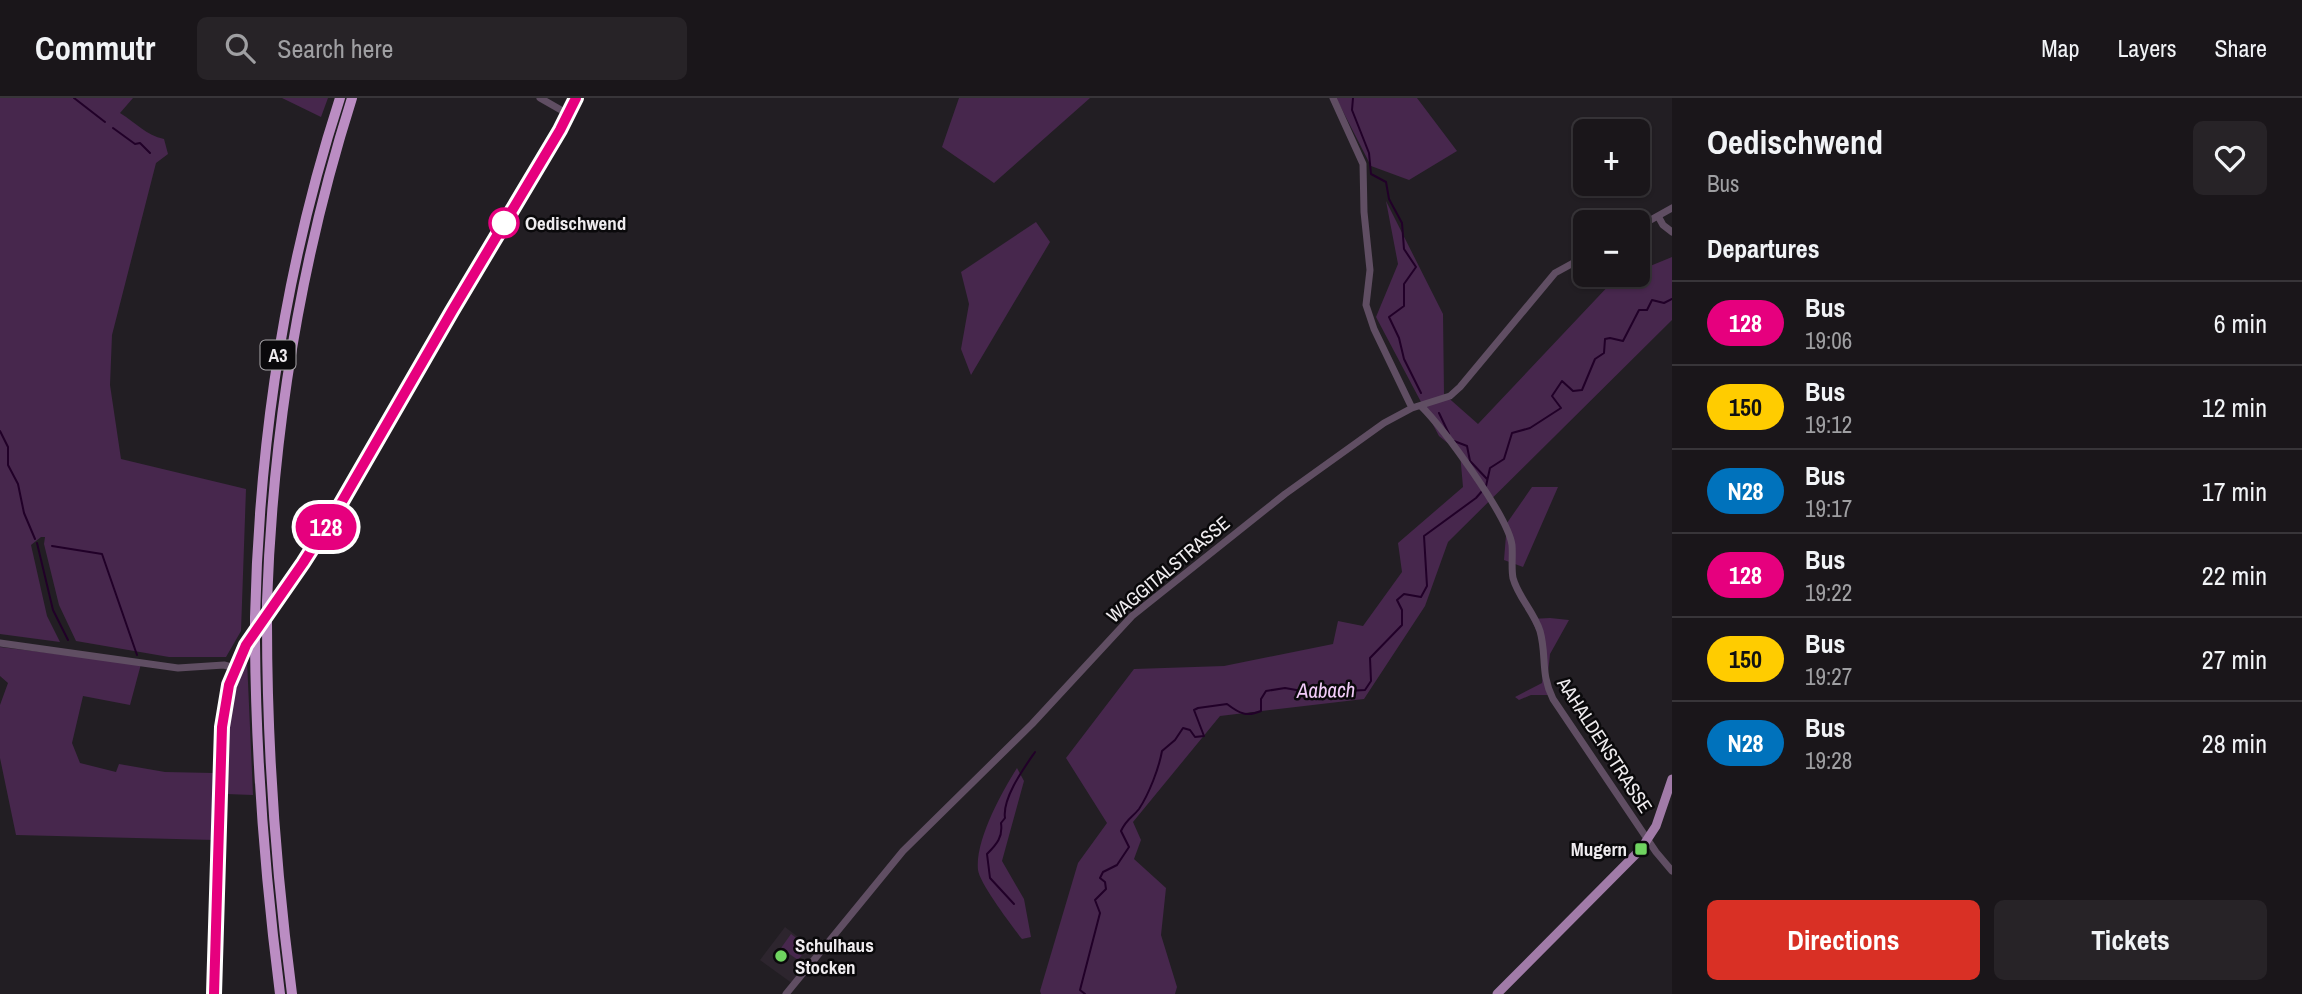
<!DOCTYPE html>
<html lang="en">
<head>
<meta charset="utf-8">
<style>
	:root { --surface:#1a161a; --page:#272327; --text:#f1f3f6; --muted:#9f9fa2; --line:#383539; --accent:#d93025 }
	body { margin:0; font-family:"Archivo Narrow",sans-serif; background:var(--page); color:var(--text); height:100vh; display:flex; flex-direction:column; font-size:26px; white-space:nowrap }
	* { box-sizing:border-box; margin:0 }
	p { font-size:23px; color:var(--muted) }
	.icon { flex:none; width:38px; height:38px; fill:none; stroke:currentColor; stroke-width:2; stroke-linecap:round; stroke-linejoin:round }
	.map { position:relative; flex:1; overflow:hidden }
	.panel { display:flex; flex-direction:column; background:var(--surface); width:630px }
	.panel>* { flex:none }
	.badge { padding:0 14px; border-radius:23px; font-size:24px; line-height:46px }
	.fabs { position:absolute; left:1573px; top:21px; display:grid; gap:14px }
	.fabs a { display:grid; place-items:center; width:77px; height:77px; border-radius:10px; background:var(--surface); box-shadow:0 2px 5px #0004,0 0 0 2px var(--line); font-size:35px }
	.map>.badge { position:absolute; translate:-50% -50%; box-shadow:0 0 0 4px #fff }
	h2 { padding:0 35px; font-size:26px; line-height:63px }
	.round { display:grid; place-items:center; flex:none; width:74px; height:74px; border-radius:10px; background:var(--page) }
	.overview { display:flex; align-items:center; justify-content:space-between; height:119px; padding:0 35px }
	h1 { font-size:33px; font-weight:700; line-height:52px }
	.primary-button { display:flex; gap:14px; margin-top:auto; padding:14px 35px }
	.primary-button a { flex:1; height:80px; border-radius:10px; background:var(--accent); color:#fff; font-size:28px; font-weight:700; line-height:80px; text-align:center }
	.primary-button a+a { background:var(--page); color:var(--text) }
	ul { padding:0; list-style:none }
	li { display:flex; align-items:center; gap:21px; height:84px; padding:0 35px; border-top:2px solid var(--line) }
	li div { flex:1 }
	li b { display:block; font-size:26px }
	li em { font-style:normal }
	li .badge { min-width:77px; font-weight:700; text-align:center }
	header { display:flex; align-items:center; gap:42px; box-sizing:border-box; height:98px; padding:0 35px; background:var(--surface); border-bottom:2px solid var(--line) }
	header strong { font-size:33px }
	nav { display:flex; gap:38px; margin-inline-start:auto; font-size:24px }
	.search { width:490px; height:63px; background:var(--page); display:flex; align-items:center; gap:18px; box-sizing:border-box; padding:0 24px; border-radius:10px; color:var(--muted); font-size:26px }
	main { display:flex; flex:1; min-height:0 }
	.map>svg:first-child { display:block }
	.built { fill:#2d252e }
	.green { fill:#47274d }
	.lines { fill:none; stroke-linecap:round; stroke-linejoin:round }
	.stream { stroke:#210028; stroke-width:2 }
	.minor { stroke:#604e63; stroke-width:7 }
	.major { stroke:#a17ba8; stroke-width:9 }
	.highway { stroke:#bb8dc3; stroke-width:10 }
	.highway-bridge { stroke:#bb8dc3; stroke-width:10 }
	.line-casing { stroke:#fff; stroke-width:16 }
	.line { stroke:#e6007e; stroke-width:10 }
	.stop-dot { fill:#fff; stroke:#e6007e; stroke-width:3.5 }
	.poi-dot { fill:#6fd360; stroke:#0a090b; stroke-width:2.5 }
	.labels { text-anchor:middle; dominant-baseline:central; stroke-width:5; stroke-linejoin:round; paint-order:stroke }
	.shield { fill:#0a090b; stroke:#aaa8ab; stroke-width:2 }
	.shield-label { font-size:18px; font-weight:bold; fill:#efecef }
	.stop-label { font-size:19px; font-weight:bold; fill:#efecef; stroke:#0a090b; text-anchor:start }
	.street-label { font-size:19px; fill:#efecef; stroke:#0a090b }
	.poi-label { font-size:19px; font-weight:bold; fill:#efecef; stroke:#0a090b; text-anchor:end }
	.water-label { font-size:21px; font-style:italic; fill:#f1cbf8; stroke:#0a090b }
</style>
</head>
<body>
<header>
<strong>Commutr</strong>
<div class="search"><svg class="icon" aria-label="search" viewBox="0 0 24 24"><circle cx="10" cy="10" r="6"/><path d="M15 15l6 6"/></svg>Search here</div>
<nav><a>Map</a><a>Layers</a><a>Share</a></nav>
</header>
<main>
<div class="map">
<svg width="1672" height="896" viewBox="0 0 1672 896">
	<rect width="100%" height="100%" fill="#221e23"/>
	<path class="built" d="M785 829 818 854 793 886 760 862Z"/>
	<path class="green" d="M0 0H133L120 15C136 25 146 37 164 41L168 56 156 65 112 237 110 287 121 361 246 391 241 533 226 559H169L76 543 59 507 44 446 45 439H41L31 447 47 518 60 544 0 536Z
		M282 0H328L321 19Z
		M959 0H1090L994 85 942 49Z
		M1336 0H1417L1457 53 1409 82 1371 68Z
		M1386 103 1443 216 1444 296 1478 326 1613 183 1629 177H1638V173L1672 159V222L1448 444 1425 508 1364 601 1220 618 1133 724 1141 742 1134 761 1166 790 1161 837 1177 889 1175 896H1041L1040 893 1078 765 1107 725 1066 660 1134 571 1224 568 1333 546 1338 523 1363 528 1402 474 1398 445 1463 389 1460 355 1439 338 1376 219 1398 166Z
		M1036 124 1050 144 971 277 961 251 969 206 961 174Z
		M1532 389H1558L1523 469 1504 462 1507 425Z
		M1550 520 1569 522 1550 556 1547 584 1552 590 1548 597H1531L1519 602 1515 599 1542 585C1546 556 1544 547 1531 521Z
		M0 549 141 566 130 607 83 598 72 645 80 665 116 674 119 666 165 674 213 675 215 742 16 737 0 660V607L8 585 0 578Z
		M247 562 253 697 226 696C227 665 224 583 247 562Z
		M1017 670 1024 683 1002 763 1024 801 1031 839 1022 841C1012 828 980 786 978 772 975 742 1002 694 1017 670Z
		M791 836 808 849 798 862 781 850Z"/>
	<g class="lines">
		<path class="stream" d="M74 0 105 24
			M1353 0 1352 12 1369 55 1371 76 1386 84 1389 101 1402 125 1404 151 1416 169 1404 186V208L1389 219 1399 240 1404 261 1421 295
			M113 30 135 46 140 45 150 55
			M1439 315 1449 336
			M0 333 8 349V367L18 386 24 415 35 441
			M1454 343 1467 348 1470 363 1487 381
			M1486 388 1490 370 1504 361 1512 335 1530 330 1561 310 1552 298 1562 283 1573 293 1582 292 1595 261 1604 255 1605 241 1610 240 1623 243 1639 212H1647L1652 202 1664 205 1672 201
			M37 445 53 512 68 542
			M52 448 102 456 137 557
			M1014 806 990 780 987 756C997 746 1003 739 1001 725L1005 720C1002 700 1024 670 1035 654
			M1085 896 1080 892 1100 815 1095 802 1106 791 1105 784 1100 780 1103 774 1117 767 1129 749 1121 733C1127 720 1132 720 1139 711 1149 696 1159 670 1162 653L1175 642 1183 630 1190 632 1195 639 1204 638 1194 612 1198 610 1227 606C1240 616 1247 619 1261 613V601L1266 593 1285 590 1302 593 1315 590 1348 593 1365 592 1371 583 1370 560 1402 527V512L1397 502 1404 496 1421 499 1427 488 1424 438 1476 400 1483 392"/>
		<path class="minor" d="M540 0 568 16
			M1333 0 1363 66 1364 114 1370 172 1366 207 1374 231 1412 310
			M1658 118 1663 127 1672 134
			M1638 129 1672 110
			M1421 308C1443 330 1508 418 1512 447 1513 458 1511 469 1513 480 1518 499 1534 514 1540 533 1547 558 1540 575 1553 601L1656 754 1672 773
			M0 545 178 570 224 567 235 570
			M786 896 903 753 1032 626 1132 518 1285 396 1384 325 1412 310 1450 298 1460 289 1555 175 1586 158"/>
		<path class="major" d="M214 896 222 629 229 587 246 546 303 465 340 407 452 213 560 32 576 0
			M1497 896 1641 751 1656 728 1672 681"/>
		<path class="highway" d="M267 504C273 332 300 164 352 0
			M255 520C259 343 285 169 340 0
			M267 525C267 649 276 773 292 896
			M255 544C256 662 265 779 280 896"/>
		<path class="highway-bridge" d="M267 525V504
			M255 544V520"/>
	</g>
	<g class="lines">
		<defs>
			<path id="line" d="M214 896 222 629 229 587 246 547 303 465 340 407 452 213 560 32 576 0"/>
		</defs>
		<use href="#line" class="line-casing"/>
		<use href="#line" class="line"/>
	</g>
	<circle class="stop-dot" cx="504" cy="125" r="14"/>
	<g class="poi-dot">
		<rect x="1634" y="744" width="14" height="14" rx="3.5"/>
		<circle cx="781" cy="858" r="7"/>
	</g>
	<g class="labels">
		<rect class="shield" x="260.5" y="242.5" width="35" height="29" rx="5"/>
		<g class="shield-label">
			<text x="278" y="257">A3</text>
		</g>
		<g class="stop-label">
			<text x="525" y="125">Oedischwend</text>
		</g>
		<g class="street-label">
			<text transform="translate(1168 471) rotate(-40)">WAGGITALSTRASSE</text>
			<text transform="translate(1605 647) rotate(57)">AAHALDENSTRASSE</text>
		</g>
		<g class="poi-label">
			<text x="1627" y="751">Mugern</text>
			<text x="795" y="847" text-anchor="start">Schulhaus<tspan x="795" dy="22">Stocken</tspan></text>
		</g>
		<g class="water-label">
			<text transform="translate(1326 592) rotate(-1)">Aabach</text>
		</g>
	</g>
</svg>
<div class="fabs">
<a>+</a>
<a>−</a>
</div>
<b class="badge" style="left:326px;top:429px;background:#e6007e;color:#fff">128</b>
</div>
<section class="panel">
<div class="overview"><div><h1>Oedischwend</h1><p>Bus</p></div><a class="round"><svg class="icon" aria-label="heart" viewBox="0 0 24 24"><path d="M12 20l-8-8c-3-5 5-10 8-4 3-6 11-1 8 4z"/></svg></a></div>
<h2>Departures</h2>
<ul>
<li><span class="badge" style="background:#e6007e;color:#fff">128</span><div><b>Bus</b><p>19:06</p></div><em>6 min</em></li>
<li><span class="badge" style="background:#fc0;color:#111">150</span><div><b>Bus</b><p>19:12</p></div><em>12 min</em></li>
<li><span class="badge" style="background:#0072bc;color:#fff">N28</span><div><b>Bus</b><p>19:17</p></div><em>17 min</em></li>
<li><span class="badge" style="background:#e6007e;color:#fff">128</span><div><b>Bus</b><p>19:22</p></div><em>22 min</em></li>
<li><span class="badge" style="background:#fc0;color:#111">150</span><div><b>Bus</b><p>19:27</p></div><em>27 min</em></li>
<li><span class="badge" style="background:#0072bc;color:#fff">N28</span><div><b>Bus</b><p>19:28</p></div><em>28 min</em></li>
</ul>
<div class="primary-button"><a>Directions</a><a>Tickets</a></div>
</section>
</main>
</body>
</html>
